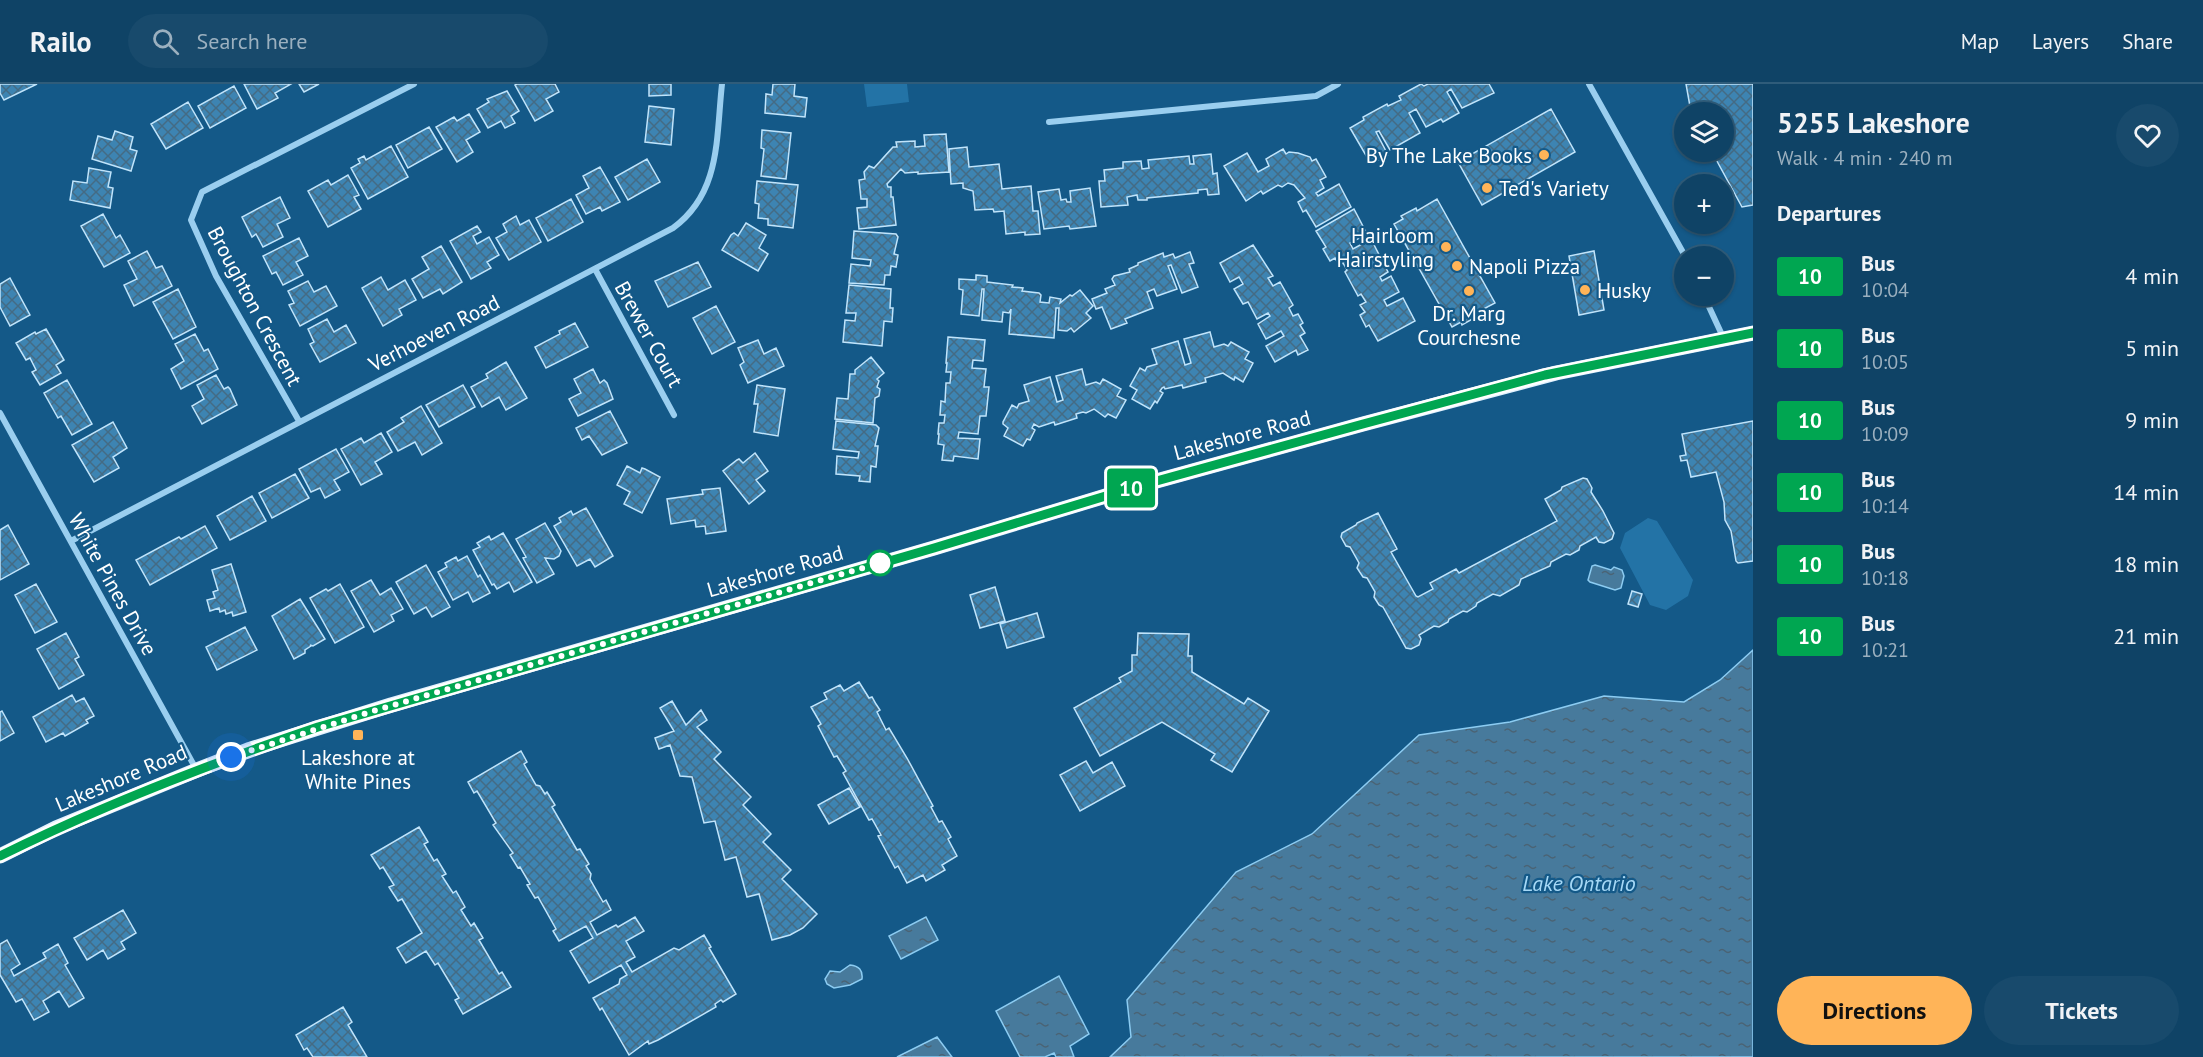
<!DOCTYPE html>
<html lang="en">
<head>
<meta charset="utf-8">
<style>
	:root { --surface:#0f4366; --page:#184a6c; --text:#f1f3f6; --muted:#9bb0bf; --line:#2f5c7a; --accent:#ffb458 }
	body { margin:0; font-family:"PT Sans",sans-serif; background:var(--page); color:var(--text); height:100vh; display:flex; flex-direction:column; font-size:22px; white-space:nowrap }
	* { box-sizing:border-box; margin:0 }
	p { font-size:20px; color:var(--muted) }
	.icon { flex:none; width:33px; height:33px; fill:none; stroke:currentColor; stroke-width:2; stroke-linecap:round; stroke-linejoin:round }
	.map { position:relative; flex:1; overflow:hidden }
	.drawer { display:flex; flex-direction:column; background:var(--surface); width:450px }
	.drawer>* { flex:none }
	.badge { padding:0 12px; border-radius:4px; font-size:21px; line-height:39px }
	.controls { position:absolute; left:1674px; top:18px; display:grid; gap:12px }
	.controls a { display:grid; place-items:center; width:60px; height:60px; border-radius:50%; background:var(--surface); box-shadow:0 2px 4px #0004,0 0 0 2px var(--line); font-size:30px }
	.you { position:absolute; width:30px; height:30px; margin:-15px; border:4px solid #fff; border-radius:50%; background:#1a73e8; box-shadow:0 0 0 9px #1a73e833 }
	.map>.badge { position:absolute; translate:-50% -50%; box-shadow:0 0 0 3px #fff }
	h2 { padding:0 24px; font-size:22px; line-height:54px }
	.round { display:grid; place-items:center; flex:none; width:63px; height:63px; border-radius:32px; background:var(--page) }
	.overview { display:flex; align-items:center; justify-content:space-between; height:102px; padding:0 24px }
	h1 { font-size:28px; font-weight:700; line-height:45px }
	.button { display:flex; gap:12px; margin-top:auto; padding:12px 24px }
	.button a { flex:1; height:69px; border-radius:36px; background:var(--accent); color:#111; font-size:24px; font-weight:700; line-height:69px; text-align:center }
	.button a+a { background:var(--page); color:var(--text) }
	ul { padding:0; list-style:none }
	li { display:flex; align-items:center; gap:18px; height:72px; padding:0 24px }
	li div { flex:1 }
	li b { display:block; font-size:22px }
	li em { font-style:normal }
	li .badge { min-width:66px; font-weight:700; text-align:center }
	header { display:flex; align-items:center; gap:36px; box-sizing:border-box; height:84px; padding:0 30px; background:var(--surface); border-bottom:2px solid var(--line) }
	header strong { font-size:28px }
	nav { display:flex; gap:33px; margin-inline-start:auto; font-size:21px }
	.search { width:420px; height:54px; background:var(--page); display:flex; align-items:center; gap:15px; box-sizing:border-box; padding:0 21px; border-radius:33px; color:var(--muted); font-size:22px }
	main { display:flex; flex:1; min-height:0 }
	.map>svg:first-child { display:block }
	.pitch { fill:#2373a6 }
	.water { fill:url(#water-ripples); stroke:#8cccf2; stroke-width:1.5 }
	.building { fill:url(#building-cross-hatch); stroke:#c0e4fb; stroke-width:1.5 }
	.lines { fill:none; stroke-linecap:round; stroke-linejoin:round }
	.street { stroke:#9aceef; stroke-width:6 }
	.primary { stroke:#e2f2ff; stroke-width:15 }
	.line-casing { stroke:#fff; stroke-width:14 }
	.line { stroke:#00a651; stroke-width:9 }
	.walk { stroke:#fff; stroke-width:6; stroke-dasharray:0 10.8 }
	.poi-dot { fill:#ffb458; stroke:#145988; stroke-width:2 }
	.stop-dot { fill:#fff; stroke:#00a651; stroke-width:3 }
	.labels { text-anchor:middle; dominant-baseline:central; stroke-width:4.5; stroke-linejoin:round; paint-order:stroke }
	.poi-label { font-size:21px; fill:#fff; stroke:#145988; text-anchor:start }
	.street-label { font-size:21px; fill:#fff; stroke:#145988 }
	.water-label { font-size:22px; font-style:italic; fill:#a6d8f6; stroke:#145988 }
</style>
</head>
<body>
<header>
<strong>Railo</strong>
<div class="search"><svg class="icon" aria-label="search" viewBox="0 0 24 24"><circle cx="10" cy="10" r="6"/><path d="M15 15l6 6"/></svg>Search here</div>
<nav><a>Map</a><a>Layers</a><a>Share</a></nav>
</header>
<main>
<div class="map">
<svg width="1753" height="973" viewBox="0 0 1753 973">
	<defs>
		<pattern id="water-ripples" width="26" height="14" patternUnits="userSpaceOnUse" patternTransform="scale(1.5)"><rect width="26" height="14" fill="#477a9c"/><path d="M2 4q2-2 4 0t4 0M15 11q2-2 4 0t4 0" fill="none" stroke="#4a6374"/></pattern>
		<pattern id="building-cross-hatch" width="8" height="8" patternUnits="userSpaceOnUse" patternTransform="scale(1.5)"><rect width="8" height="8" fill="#3d84b2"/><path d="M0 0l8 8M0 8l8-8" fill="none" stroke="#446b84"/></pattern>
	</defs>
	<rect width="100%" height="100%" fill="#145988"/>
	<path class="pitch" d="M864 0H907L909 18 867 23Z
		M1648 434 1657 437 1693 496 1688 512 1666 526 1650 521 1620 464 1625 449Z"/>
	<path class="water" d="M1595 481 1611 486 1614 483 1622 486 1624 492 1621 504 1615 506 1590 498 1588 496 1592 482Z
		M1753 566V973H1110L1131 953 1127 916 1236 788 1312 750 1419 651 1510 638 1604 612 1684 618 1720 596Z
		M926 833 938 856 901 875 889 852Z
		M850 881C859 882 863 886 862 895L850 901 834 904 827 900 825 895 830 887 840 888Z
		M1059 892 1089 950 1070 962 1074 973H1056L1054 969 1045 973H1020L996 927Z
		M937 953 952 973H897Z"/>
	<path class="building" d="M0 0H37L4 16 0 9Z
		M244 0H291L275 9 278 14 257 25Z
		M299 0H319L304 8Z
		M517 0H555L559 8 546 15 553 27 535 37 515 1Z
		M649 0H671V11L649 12Z
		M773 0H795L794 12 807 14 805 33 765 29 766 10 772 11Z
		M1421 0 1424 2 1428 0H1489L1494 9 1462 24 1451 5 1447 8 1459 29 1443 38 1441 35 1426 43 1416 25 1409 29 1420 49 1390 66 1379 47 1376 48 1388 71 1371 80 1350 44 1364 36 1363 33 1387 20 1388 22 1401 16 1399 12Z
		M1686 0H1753V121L1742 123 1712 68H1724V28H1691Z
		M234 2 246 24 210 44 198 22Z
		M507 7 519 27 511 32 515 39 505 44 501 37 488 44 477 25 489 18 487 15Z
		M188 18 203 44 166 65 151 40Z
		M649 22 674 25 671 61 645 58Z
		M1551 25 1575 68 1482 121 1458 78Z
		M469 30 480 48 466 56 473 68 457 78 436 43 454 33 457 37Z
		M429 43 442 65 408 84 396 61Z
		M762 46 791 49 786 95 761 92 764 65 761 64Z
		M115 47 133 53 130 65 137 67 131 87 92 75 98 52 112 56Z
		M946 50 949 88 918 90V88L905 89 901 85 887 100 888 103H891V113H893L896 141 859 145 857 124 867 123V115H861L859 96 865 95 864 88 869 82 874 84 893 63H897L896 58 915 57V63L925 62 924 51Z
		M391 62 408 93 368 115 351 84 360 79 358 75 364 72 366 76Z
		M967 63 969 83 999 80 1002 105 1031 102 1033 127H1038L1040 150 1025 151V148L1006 150 1004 127 994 128 993 125 975 126 973 107 963 104V99L951 100 949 65Z
		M1283 65 1286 70 1289 68 1298 69 1310 73 1312 77 1316 75 1326 93 1320 96 1324 104 1316 109 1318 112 1339 100 1351 123 1316 143 1306 126 1303 128 1298 118 1305 114 1294 101 1288 99 1282 103 1278 101 1263 110 1261 107 1246 117 1224 82 1247 69 1258 88 1269 82 1266 75Z
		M1211 70 1213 90 1217 89 1219 110 1208 111 1207 105 1198 106V109L1147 114V116H1138L1137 111 1127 113 1128 121 1101 123 1099 97H1105L1104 86 1123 84V78L1141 77 1142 85 1149 84 1148 76 1189 72 1190 80H1194L1193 72Z
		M647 75 660 98 628 116 615 93Z
		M600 83 620 118 602 127 600 123 586 130 576 111 589 104 583 92Z
		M89 84 111 88 108 103 113 104 110 124 70 116 73 97 87 99Z
		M348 91 359 111 354 113 361 125 328 143 308 107 328 96 331 101Z
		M757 97 798 101 793 144 768 141V135L758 134 759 120 755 119Z
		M1090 104 1096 142 1070 145 1069 142 1044 145 1038 108 1059 105 1061 116 1066 115 1067 118H1071L1070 107Z
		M280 113 290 134 277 140 283 153 263 163 256 150 252 153 242 133Z
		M571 115 583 138 548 157 536 134Z
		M1437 115 1495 219 1474 230 1476 233 1462 241 1461 238 1452 243 1394 140 1403 135 1401 132 1416 124 1417 127Z
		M1354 125 1367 150 1350 159 1353 165 1371 155 1388 188 1380 193 1382 197 1391 192 1399 208 1384 216 1387 222 1403 214 1415 237 1378 257 1369 241 1366 243 1360 231 1365 228 1360 221 1366 218 1361 210 1358 212 1345 188 1347 186 1343 179 1339 181 1335 174 1330 177 1323 165 1326 163 1316 147Z
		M103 130 116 154 120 151 130 169 104 183 81 142Z
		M516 132 520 141 529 136 541 158 509 176 496 154 507 148 503 140Z
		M746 139 766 151 759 164 768 170 758 187 722 166 731 151 734 149 738 152Z
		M477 142 481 148 473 152 477 160 489 153 499 171 487 178 491 184 471 195 450 157Z
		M854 147 896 150 898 153 894 170 898 171 896 183 891 182 890 191H885L884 201 849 199 851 180 870 182 871 176 852 174Z
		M299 154 308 172 296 178 303 191 283 201 276 188 272 190 263 172Z
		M1253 161 1273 192 1268 194 1273 202 1280 198 1293 221 1289 224 1293 232 1298 230 1303 239 1300 241 1305 249 1300 252 1308 266 1298 271 1296 266 1275 278 1266 262 1284 252 1281 247 1266 255 1258 240 1270 232 1268 229 1257 235 1248 218 1243 220 1234 205 1243 200 1239 193 1230 198 1220 179Z
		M441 162 462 198 443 210 440 205 423 214 412 195 429 185 422 173Z
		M147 167 156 184 162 182 172 202 134 222 124 201 137 195 128 177Z
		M1594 167 1604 226 1579 231 1569 172Z
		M1190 168 1194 179 1189 180 1198 203 1182 209 1171 181 1168 182 1177 205 1157 212 1154 205 1147 208 1153 224 1125 235 1127 239 1111 245 1102 223 1096 225 1092 215 1107 209 1105 205 1115 201 1112 195 1114 192 1130 188 1129 185 1138 181V179L1163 169 1164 173 1173 170 1175 174Z
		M698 178 711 203 668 223 655 197Z
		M976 191 987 192V198L1013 201 1012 203 1023 204 1022 207 1039 209 1041 211 1040 218 1049 219 1050 213 1061 215 1060 219 1070 211 1072 212 1080 206 1093 222 1086 229 1091 234 1074 248 1071 244 1067 247 1058 246 1059 224H1056L1054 254 1009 250 1011 225 1009 229 1003 228 1002 238 982 236 984 205H982L979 232 961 230 963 206 959 205V195L976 196Z
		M381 193 388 206 405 196 416 216 399 225 402 231 383 242 362 204Z
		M10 194 30 231 10 242 0 223V200Z
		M308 197 314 208 326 202 337 222 300 242 289 221 294 219 288 207Z
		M849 201 891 205 890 224H893L892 238 884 237 882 262 843 258 845 236 855 237 856 229H846Z
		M178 205 196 243 173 255 153 218Z
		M716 222 735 258 712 270 693 234Z
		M327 235 334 248 346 241 356 259 320 278 310 260 314 258 308 245Z
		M575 239 588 263 546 284 535 263 560 250 559 247Z
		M46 245 64 276 56 281 61 289 40 301 32 288 36 286 30 274 26 276 16 259 35 248 36 250Z
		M1210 248 1214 263 1224 260 1228 262 1231 258 1249 268 1245 275 1253 279 1243 298 1235 293 1234 296 1223 289 1205 294 1206 298 1183 304 1182 301 1165 305 1164 303 1162 304 1160 307 1163 309 1157 319 1155 317 1150 325 1132 315 1137 306 1130 302 1140 284 1145 287 1147 283 1157 280 1152 265 1178 257 1185 281 1191 279 1184 255Z
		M195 250 204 267 208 265 218 285 181 305 171 285 184 277 175 260Z
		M948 253 985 256 983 277 973 276 972 284 986 285 984 303H989L986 332H980L978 350 959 348 958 354 980 355 978 375 954 372 953 377 942 376 944 361 938 360 939 350H938L939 339H944L945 331H940L941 317 945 318 946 299H950L951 288H946L947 279H946Z
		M758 256 764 270 776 264 784 282 748 299 740 281 744 278 738 264Z
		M871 273 884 289 877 295 879 297 877 303 880 305 879 312 875 314 873 339 835 335 837 314 848 315 850 290H855V286Z
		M506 278 527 314 506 326 499 313 482 323 471 303 488 294 486 290Z
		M593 285 600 299 604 296 607 299 613 315 578 332 569 315 581 309 574 295Z
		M1082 285 1086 301 1096 298 1100 300 1103 295 1121 305 1117 312 1126 316 1116 334 1108 330 1105 333 1094 325 1086 329 1083 328 1076 330 1077 334 1055 341 1054 338 1039 343 1034 340 1032 344 1035 346 1030 356 1027 355 1023 362 1004 352 1008 344 1003 340V338L1012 321 1017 324 1019 320 1029 317 1024 301 1050 293 1057 318 1063 316 1056 292Z
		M216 291 224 305 228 303 230 305 237 321 202 340 192 322 204 315 197 301Z
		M67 296 92 340 72 351 61 332 58 334 44 309Z
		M463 301 475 323 439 343 426 321Z
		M757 301 785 305 778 352 754 348 758 320H754Z
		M421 322 442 359 422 371 415 358 398 367 387 348 404 338 401 334Z
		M610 327 627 359 602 371 589 352 582 356 576 344Z
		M836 337 876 341 879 344 875 362H878L876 383 871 382 870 398 859 397 860 392 836 390 837 372 858 374 859 368 833 365Z
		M1753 337V477L1738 479 1736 477 1731 447 1725 436 1724 418 1716 388 1691 393 1687 376 1681 377 1680 372 1686 371 1682 350Z
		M113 338 127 364 113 373 119 384 94 398 72 361Z
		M381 349 392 368 375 378 382 390 361 401 341 365 361 354 364 359Z
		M336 365 349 388 334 396 340 406 325 414 320 404 311 408 299 385Z
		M755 369 768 387 756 396 765 407 749 420 723 387 737 376 739 375 743 379Z
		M627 382 640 389 642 384 645 385 660 393 642 429 624 420 630 408 617 401Z
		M295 390 309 414 272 434 259 409Z
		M1583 394 1587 395 1592 404 1591 408 1603 427 1614 449 1612 455 1604 459 1599 458 1596 453 1580 462 1579 466 1570 471 1566 470 1551 478 1550 482 1521 495 1519 501 1500 512 1493 510 1477 519 1476 522 1467 528 1463 527 1449 535 1448 538 1439 543 1434 542 1419 551 1421 555 1419 561 1411 565 1406 564 1383 523 1379 521 1374 513 1375 508 1367 494 1363 493 1357 484 1359 479 1350 463 1346 462 1341 453 1342 449 1356 441 1357 439 1378 429 1397 465 1391 468 1416 512 1418 513 1433 505 1430 499 1456 485 1459 489 1557 437 1545 415 1561 406 1562 403Z
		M720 404 726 447 706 450 705 442 696 443 695 436 671 440 667 415 703 410 702 406Z
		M252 412 266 437 230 456 217 432Z
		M586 424 613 472 595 483 590 475 577 482 554 442 561 438 559 434 571 427 573 431Z
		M545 439 561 467 559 472 554 475 545 474 554 490 537 499 523 474 526 473 516 455Z
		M8 441 29 480 0 496V446Z
		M205 442 217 464 150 501 136 476 179 453 181 455Z
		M503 449 532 498 514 508 509 498 497 505 494 500 492 501 473 466 480 463 477 459 489 452 491 456Z
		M467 472 478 493 480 491 490 509 473 518 468 508 453 516 438 488 447 483 445 479 456 473 458 477Z
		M231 480 246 528 233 532 232 528 226 530 225 526 220 528 219 524 210 527 207 516 215 514 213 508 218 506 212 486Z
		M426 481 450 523 432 533 426 523 414 530 396 498Z
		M371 496 380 511 391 504 403 525 391 531 394 537 374 548 351 507Z
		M36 500 57 538 35 549 15 511Z
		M340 500 364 543 335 559 310 514 326 505 328 507Z
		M995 503 1005 537 980 544 970 511Z
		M1632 507 1642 510 1638 523 1628 520Z
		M300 515 325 555 313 562 310 561 311 562 305 566V569L294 575 272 532Z
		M1037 529 1044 553 1007 564 1000 540Z
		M245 543 257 566 217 586 206 563Z
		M66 549 79 573 75 575 84 591 59 605 37 565Z
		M1138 549 1189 550 1188 572H1192V588L1244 620 1248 614 1269 627 1232 688 1211 676 1215 670 1162 638 1100 672 1074 624 1121 598 1119 594 1132 587V571H1137Z
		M859 598 869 614 872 613 876 620 880 626 877 628 886 646 889 644 907 674 933 722 931 723 939 738 942 737 951 753 948 755 957 772 942 781 945 786 926 797 923 791 907 799 898 782 895 784 878 752 881 751 872 735 869 736 843 689 846 687 837 672 834 673 818 642 821 640 811 623 827 615 824 609 840 601 844 607Z
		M72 611 76 618 84 614 94 632 86 636 88 639 65 652 63 649 46 658 33 633Z
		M672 617 686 641 701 626 707 636 697 643 721 668 714 675 751 713 743 721 771 750 763 758 791 786 782 795 817 830 803 844 790 851 772 856 759 810 747 813 736 773 725 776 715 737 704 739 692 693 680 692 670 661 659 665 655 654 674 647 660 624Z
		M2 627 14 649 0 657V628Z
		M521 667 527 678 524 680 536 701 540 702 545 710 547 708 555 721 552 723 577 766 580 765 589 780 586 782 591 790 590 795 603 818 606 816 611 826 590 838 597 851 616 841 618 843 635 833 644 847 626 857 635 873 626 878 632 888 674 864 679 866 704 851 711 863 709 864 736 910 723 918 721 916 715 920 716 923 658 956 649 960 648 957 629 971 602 924 600 926 593 914 619 900 620 895 627 891 621 881 589 899 570 867 593 854 586 842 559 857 553 847 556 845 538 813 535 814 527 801 530 800 520 783 518 784 510 771 513 769 493 741 496 739 477 707 474 709 468 698Z
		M1086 677 1093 689 1112 678 1125 702 1080 727 1060 691Z
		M849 704 860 723 829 740 818 721Z
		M419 743 428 758 424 760 434 777 437 775 446 790 442 792 453 809 456 807 465 823 461 826 471 842 474 839 483 854 479 856 499 890 502 888 511 903 463 930 455 916 459 914 438 879 435 881 426 867 406 879 397 864 422 849 402 815 398 817 389 803 394 801 383 783 380 785 371 771Z
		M123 826 136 849 121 858 125 865 108 875 103 866 87 876 74 854Z
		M7 856 20 880 11 886 14 892 46 874 43 869 58 860 68 879 65 881 84 914 69 923 59 907 43 917 49 928 34 936 22 915 16 918 0 891V860Z
		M343 923 352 938 348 941 367 973H313L307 964 304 966 296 951Z"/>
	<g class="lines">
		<path class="street" d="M1589 0 1685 172
			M1049 38 1316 12 1338 0
			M595 185 674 331
			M1704 212 1723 253
			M0 329 196 685
			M299 337 216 192 191 136 202 108 414 0
			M71 457 673 144C721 109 716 54 722 0"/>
		<path class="primary" d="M0 772 56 744 197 686 248 666 391 621 934 464 1142 401 1363 340 1556 289 1753 249"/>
	</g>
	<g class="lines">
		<defs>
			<path id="line" d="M0 772C103 721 209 680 318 643L934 464 1142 401 1363 340 1545 291 1753 249"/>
		</defs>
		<use href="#line" class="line-casing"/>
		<use href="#line" class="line"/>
		<path class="walk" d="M231 673 373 627 880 479"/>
	</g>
	<g class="poi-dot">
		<circle cx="1544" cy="71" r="6"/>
		<circle cx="1487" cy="104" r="6"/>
		<circle cx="1446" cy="163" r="6"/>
		<circle cx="1457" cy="182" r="6"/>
		<circle cx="1585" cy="206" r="6"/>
		<circle cx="1469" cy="207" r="6"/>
		<rect x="352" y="645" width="12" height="12" rx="3"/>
	</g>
	<circle class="stop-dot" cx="880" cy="479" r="12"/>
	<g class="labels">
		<g class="poi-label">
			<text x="1532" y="71" text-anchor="end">By The Lake Books</text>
			<text x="1499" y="104">Ted's Variety</text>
			<text x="1434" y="151" text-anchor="end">Hairloom<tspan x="1434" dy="24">Hairstyling</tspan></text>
			<text x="1469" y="182">Napoli Pizza</text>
			<text x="1597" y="206">Husky</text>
			<text x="1469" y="229" text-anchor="middle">Dr. Marg<tspan x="1469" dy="24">Courchesne</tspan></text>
			<text x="358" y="673" text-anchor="middle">Lakeshore at<tspan x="358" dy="24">White Pines</tspan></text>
		</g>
		<g class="street-label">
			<text transform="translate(255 222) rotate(62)">Broughton Crescent</text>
			<text transform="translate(434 249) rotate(-27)">Verhoeven Road</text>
			<text transform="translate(649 250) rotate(61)">Brewer Court</text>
			<text transform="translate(1242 351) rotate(-15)">Lakeshore Road</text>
			<text transform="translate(775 487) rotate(-16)">Lakeshore Road</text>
			<text transform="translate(113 500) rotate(61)">White Pines Drive</text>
			<text transform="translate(121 694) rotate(-23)">Lakeshore Road</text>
		</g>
		<g class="water-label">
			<text x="1579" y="799">Lake Ontario</text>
		</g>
	</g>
</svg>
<div class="controls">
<a><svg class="icon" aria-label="layers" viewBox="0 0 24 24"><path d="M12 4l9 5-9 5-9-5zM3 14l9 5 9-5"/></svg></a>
<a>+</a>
<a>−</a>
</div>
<div class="you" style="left:231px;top:673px"></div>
<b class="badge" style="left:1131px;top:404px;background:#00a651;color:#fff">10</b>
</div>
<section class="drawer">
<div class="overview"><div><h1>5255 Lakeshore</h1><p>Walk · 4 min · 240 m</p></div><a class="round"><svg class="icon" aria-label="heart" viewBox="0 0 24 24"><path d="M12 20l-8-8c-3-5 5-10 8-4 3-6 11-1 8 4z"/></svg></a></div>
<h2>Departures</h2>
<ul>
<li><span class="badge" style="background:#00a651;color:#fff">10</span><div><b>Bus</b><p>10:04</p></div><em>4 min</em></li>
<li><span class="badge" style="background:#00a651;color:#fff">10</span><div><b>Bus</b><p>10:05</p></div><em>5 min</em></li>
<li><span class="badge" style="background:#00a651;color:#fff">10</span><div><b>Bus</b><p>10:09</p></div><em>9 min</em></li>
<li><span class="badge" style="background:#00a651;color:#fff">10</span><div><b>Bus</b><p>10:14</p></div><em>14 min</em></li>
<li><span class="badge" style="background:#00a651;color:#fff">10</span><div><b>Bus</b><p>10:18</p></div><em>18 min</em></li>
<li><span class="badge" style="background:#00a651;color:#fff">10</span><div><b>Bus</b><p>10:21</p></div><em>21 min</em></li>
</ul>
<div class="button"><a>Directions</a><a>Tickets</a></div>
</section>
</main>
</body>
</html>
